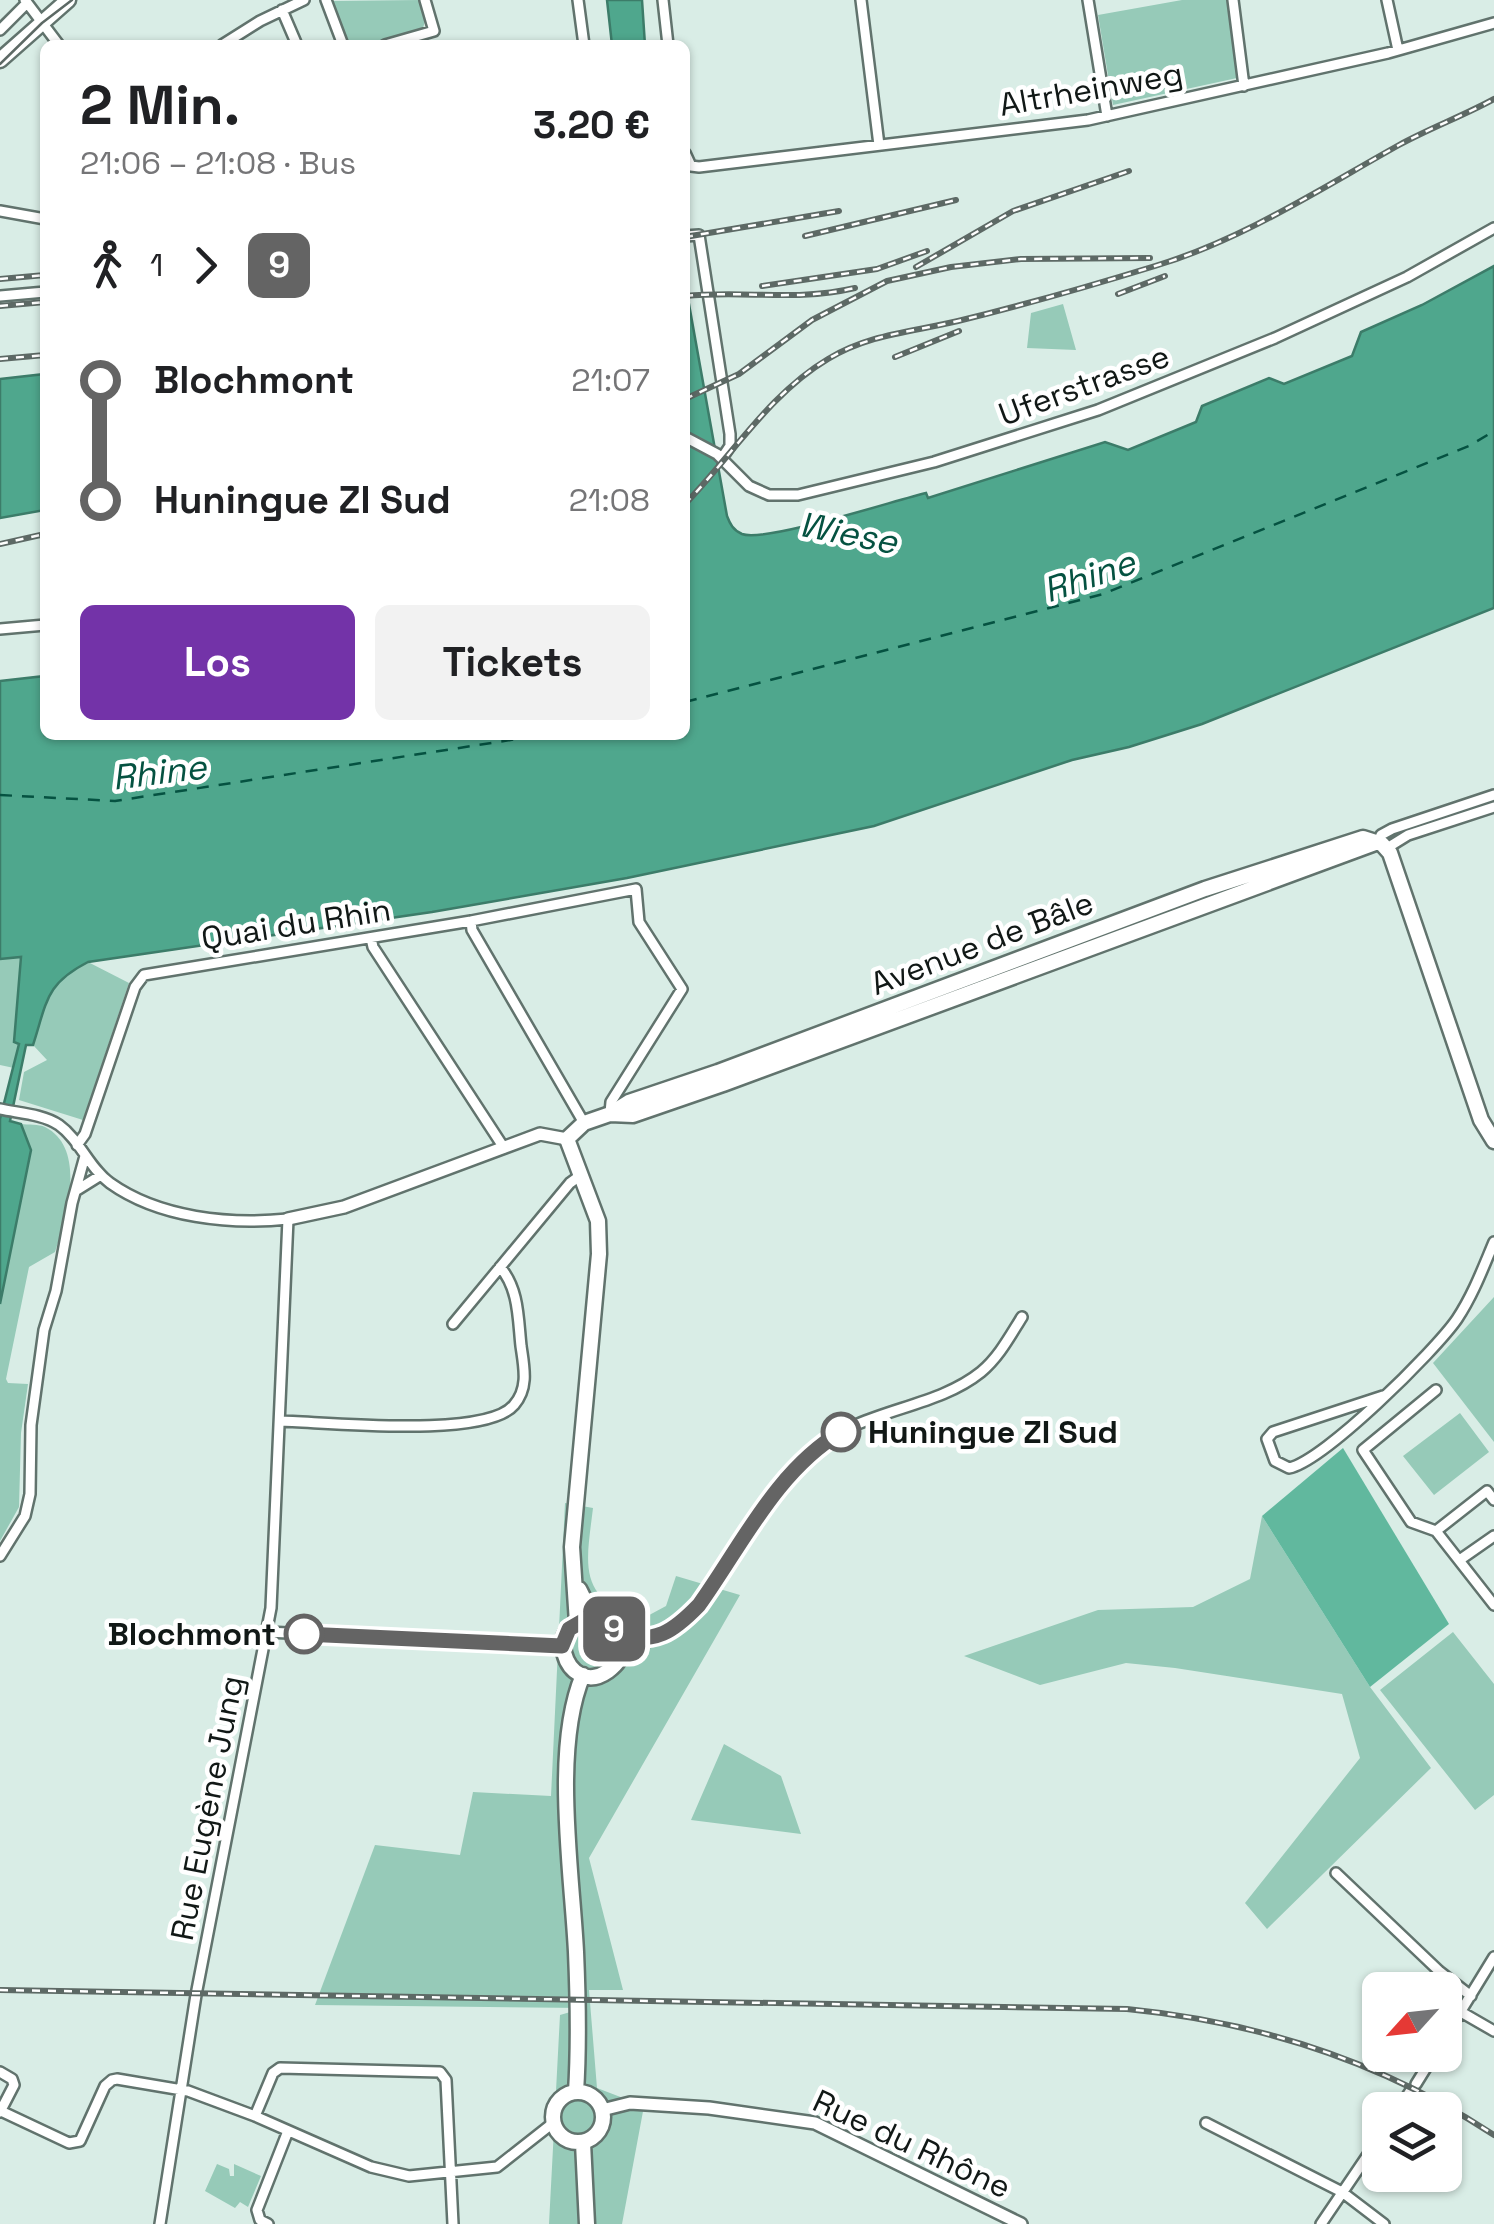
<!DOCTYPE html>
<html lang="de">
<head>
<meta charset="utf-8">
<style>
	:root { --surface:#fff; --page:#f2f2f2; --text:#202124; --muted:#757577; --accent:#7333a8 }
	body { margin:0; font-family:"Space Grotesk",sans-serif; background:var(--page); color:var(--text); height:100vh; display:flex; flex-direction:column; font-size:38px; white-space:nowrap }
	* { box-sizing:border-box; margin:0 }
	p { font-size:32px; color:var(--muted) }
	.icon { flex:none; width:55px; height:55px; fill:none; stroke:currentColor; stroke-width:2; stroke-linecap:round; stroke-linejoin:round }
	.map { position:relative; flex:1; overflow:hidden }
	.drawer { position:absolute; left:40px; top:40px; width:650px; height:700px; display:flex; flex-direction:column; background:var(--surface); border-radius:15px; box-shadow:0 2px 8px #0004 }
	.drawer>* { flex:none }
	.badge { padding:0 20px; border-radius:15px; font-size:35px; line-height:65px }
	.needle { width:65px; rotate:243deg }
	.buttons { position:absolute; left:1362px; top:1972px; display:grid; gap:20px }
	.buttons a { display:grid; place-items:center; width:100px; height:100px; border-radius:15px; background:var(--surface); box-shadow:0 2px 8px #0004; font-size:50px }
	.map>.badge { position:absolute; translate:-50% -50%; box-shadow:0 0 0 5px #fff }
	.legs { display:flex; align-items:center; gap:15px; height:110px; padding:0 40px; font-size:32px }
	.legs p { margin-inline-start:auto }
	.overview { display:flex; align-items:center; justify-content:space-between; height:170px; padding:0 40px }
	h1 { font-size:55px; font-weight:800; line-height:75px }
	.button { display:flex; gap:20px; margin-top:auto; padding:20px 40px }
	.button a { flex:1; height:115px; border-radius:15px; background:var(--accent); color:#fff; font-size:40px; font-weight:800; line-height:115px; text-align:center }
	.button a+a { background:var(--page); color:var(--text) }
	ul { padding:0 40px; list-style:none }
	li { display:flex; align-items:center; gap:35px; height:120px; font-size:38px }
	li i { display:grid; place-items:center; width:15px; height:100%; margin:0 12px; background:currentColor }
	li i::after { content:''; width:25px; height:25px; margin:-12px; border:8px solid; border-radius:50%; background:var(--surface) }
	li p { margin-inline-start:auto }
	li:first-child i { background:linear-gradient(#0000 50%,currentColor 0) }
	li:last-child i { background:linear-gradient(currentColor 50%,#0000 0) }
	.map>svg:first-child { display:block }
	.green { fill:#96cab8 }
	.forest { fill:#61b89e }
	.water { fill:#4fa78d; stroke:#3c7c69; stroke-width:2.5 }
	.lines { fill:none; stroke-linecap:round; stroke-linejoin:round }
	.ferry { stroke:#055241; stroke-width:2.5; stroke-dasharray:12 10; stroke-linecap:butt }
	.minor-casing { stroke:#61736d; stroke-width:14 }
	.tertiary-casing { stroke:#61736d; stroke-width:16 }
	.secondary-casing { stroke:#61736d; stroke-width:19 }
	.minor { stroke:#fff; stroke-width:9 }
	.tertiary { stroke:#fff; stroke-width:11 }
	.secondary { stroke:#fff; stroke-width:14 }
	.tram { stroke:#5d6965; stroke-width:2.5 }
	.rail-casing { stroke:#5d6965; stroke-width:6 }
	.rail { stroke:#fff; stroke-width:2.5; stroke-dasharray:8; stroke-linecap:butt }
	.line-1-casing { stroke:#fff; stroke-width:22 }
	.line-1 { stroke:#646464; stroke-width:15 }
	.stop-1-dot { fill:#fff; stroke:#646464; stroke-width:5 }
	.labels { text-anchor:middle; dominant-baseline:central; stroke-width:9; stroke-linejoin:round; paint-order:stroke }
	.street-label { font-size:32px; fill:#111816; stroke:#fff }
	.stop-label { font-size:32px; font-weight:bold; fill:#111816; stroke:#fff; text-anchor:start }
	.water-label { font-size:35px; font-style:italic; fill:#055241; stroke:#fff }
</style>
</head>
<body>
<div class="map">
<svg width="1494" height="2224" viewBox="0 0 1494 2224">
	<rect width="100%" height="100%" fill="#d9ede6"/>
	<path class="green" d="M420 0 426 18 423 28 371 45H349L333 1Z
		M1182 0H1227L1237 78 1113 105 1098 15Z
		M1063 304 1076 350 1027 348 1031 313Z
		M22 957 19 1043 14 1068 0 1065V959Z
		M88 962 129 983 83 1120 19 1100 24 1072 47 1060 33 1045C47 1002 45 984 88 962Z
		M21 1124C28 1125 39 1124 45 1127 87 1148 67 1217 55 1252L29 1267 6 1379 8 1383 28 1384 21 1433 19 1507 0 1541V1304L31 1150Z
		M1494 1297V1442L1433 1363Z
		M1460 1413 1489 1452 1434 1495 1403 1456Z
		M565 1503 593 1508C586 1566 577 1596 640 1620L666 1606 676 1576 740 1595 589 1858 623 1990H589L597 2088 644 2106 622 2224H549L560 2015 584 2008 315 2005 375 1845 460 1855 473 1792 551 1796Z
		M1262 1516 1370 1687 1431 1768 1267 1929 1245 1903 1360 1758 1342 1694 1175 1668 1126 1663 1040 1685 964 1656 1098 1610 1193 1607 1250 1579Z
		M1453 1632 1494 1684V1795L1475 1810 1380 1690Z
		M724 1744 781 1776 801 1834 691 1820Z
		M217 2164 229 2169 230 2176H234V2164L261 2176 248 2207 240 2202 235 2208 205 2191Z"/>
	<path class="forest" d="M1343 1448 1449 1624 1370 1687 1262 1516Z"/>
	<path class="water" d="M607 0H642L645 45H612Z
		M1494 266V608L1202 724 1129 747 1072 760 874 826 627 878 432 912 88 962C45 984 47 1002 33 1045H26L10 1121 21 1124 31 1150 0 1304V1119L19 1044 14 1042 21 957 0 959V681L45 676V735H685V282L727 516C730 524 733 530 742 534 764 543 896 500 926 493L928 498 1105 442 1128 450 1196 422 1202 406 1269 378 1284 384 1352 356 1361 332 1422 305Z
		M45 374V510L0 518V379Z"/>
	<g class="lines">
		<path class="ferry" d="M685 702 1103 594 1469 446 1494 431
			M0 795 115 801 543 735"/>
		<defs>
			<path id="minor" d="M25 0 59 45
				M326 0 343 45
				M578 0 584 45
				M663 0 668 45
				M861 0 879 145
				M1088 0 1107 116
				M1233 0 1244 86
				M1387 0 1398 50
				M282 10 297 45
				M0 30 27 3
				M222 45 260 21 304 0
				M385 45 434 31 425 0
				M685 153 691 166 699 167 1088 120 1388 53 1494 23
				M0 211 45 219
				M685 236 699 235 730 434V446L722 458
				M0 296 45 292
				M685 437 717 454 749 486 769 495H798L934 462 1098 410 1275 338 1407 277 1494 228
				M0 629 45 625
				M1378 842 1381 835 1392 829 1494 795
				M1387 848 1408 835 1494 807
				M471 921 472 930 584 1123
				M371 938 373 947 504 1148
				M0 1109C18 1113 43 1114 59 1125 80 1140 89 1168 110 1183 159 1218 230 1225 288 1219L271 1608 196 1995 160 2224
				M77 1145 85 1134 135 987 144 975 471 921 636 889 639 922 682 989 611 1102 610 1113
				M77 1190 101 1175
				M453 1324 570 1183 581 1175
				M1383 1396 1273 1432 1267 1439 1275 1461 1289 1468C1324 1461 1435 1351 1457 1319 1473 1295 1483 1268 1494 1242
				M280 1421C326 1422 486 1439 514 1405 529 1388 524 1367 521 1346 518 1318 519 1289 500 1267
				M1494 1500 1487 1491 1436 1531 1494 1605
				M1436 1531 1411 1522 1363 1450 1436 1390
				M0 1556 25 1516 30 1494 31 1425 44 1330 56 1291 72 1203 85 1156
				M1461 1559 1494 1536
				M267 1632 562 1646
				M620 1654C643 1643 669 1635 687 1618 739 1569 760 1493 816 1448 867 1408 935 1409 981 1372 999 1357 1010 1336 1022 1317
				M1336 1873 1439 1971 1471 1996
				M1461 2012 1494 2031
				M1445 2037 1494 1957
				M0 2072 12 2079 14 2085 0 2112
				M1416 2084 1434 2055
				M1398 2110 1411 2090
				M1 2111 69 2143 80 2141 105 2086 112 2080 117 2079 188 2091 255 2116 371 2167 409 2176 497 2167 553 2123
				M255 2116 273 2073 280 2068 440 2072 446 2080 453 2224
				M1206 2123 1342 2192 1384 2224
				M268 2224 260 2220 257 2210 288 2131
				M1321 2224 1380 2137"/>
			<path id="tertiary" d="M288 1219 344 1207 540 1134 567 1139
				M602 2110 630 2103 709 2108 815 2123 1021 2224"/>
			<path id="secondary" d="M0 60 68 0
				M610 1114 633 1115 723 1084 1378 842
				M579 1589C583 1596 585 1603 591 1609 605 1626 641 1647 608 1671 566 1701 536 1612 601 1620
				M577 1623 572 1547 599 1254 598 1221 567 1139 584 1123 610 1114 629 1102 718 1072 1205 889 1363 838 1382 844 1390 853 1481 1120 1494 1141
				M576 2092C579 2046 578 1998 576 1952 572 1872 552 1748 583 1675
				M553 2117a25 25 0 1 1 50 0a25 25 0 1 1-50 0Z
				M583 2143 587 2224"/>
		</defs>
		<use href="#minor" class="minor-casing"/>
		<use href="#tertiary" class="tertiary-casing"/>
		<use href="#secondary" class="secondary-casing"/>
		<use href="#minor" class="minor"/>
		<use href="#tertiary" class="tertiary"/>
		<use href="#secondary" class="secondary"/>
		<path class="tram" d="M0 64 42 23 72 0"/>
		<defs>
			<path id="rail" d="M805 236 956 200
				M685 237 839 211
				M916 267 1013 211 1129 171
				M0 279 45 275
				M762 286 877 269 927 251
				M1118 294 1165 276
				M685 296C745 290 794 302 855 288
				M0 306 45 302
				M895 357 959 331
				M0 359 45 355
				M685 399 739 374 812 320 887 281 951 267 1021 259 1150 258
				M685 504C732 456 769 394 828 359 869 334 912 332 958 321 1024 305 1090 286 1155 266 1242 240 1320 189 1399 145 1430 128 1463 116 1494 99
				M0 544 45 534
				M0 1990 1127 2009C1259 2022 1383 2062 1494 2135"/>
		</defs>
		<use href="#rail" class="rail-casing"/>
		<use href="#rail" class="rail"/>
	</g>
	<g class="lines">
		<defs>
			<path id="line-1" d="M304 1634 562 1646 569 1629 588 1618 606 1623 618 1637C657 1642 672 1633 699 1605 742 1545 776 1471 841 1432"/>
		</defs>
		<use href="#line-1" class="line-1-casing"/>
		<use href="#line-1" class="line-1"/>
	</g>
	<g class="stop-1-dot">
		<circle cx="841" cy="1432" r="18"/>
		<circle cx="304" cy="1634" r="18"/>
	</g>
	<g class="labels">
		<g class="street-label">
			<text transform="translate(1091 89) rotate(-10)">Altrheinweg</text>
			<text transform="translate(1084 385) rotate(-20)">Uferstrasse</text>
			<text transform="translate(296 924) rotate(-9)">Quai du Rhin</text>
			<text transform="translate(982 943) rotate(-21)">Avenue de Bâle</text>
			<text transform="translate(207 1808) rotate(-79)">Rue Eugène Jung</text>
			<text transform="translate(912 2144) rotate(25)">Rue du Rhône</text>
		</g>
		<g class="stop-label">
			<text x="868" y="1432">Huningue ZI Sud</text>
			<text x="276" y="1634" text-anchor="end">Blochmont</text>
		</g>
		<g class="water-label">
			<text transform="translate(848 533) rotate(11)">Wiese</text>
			<text transform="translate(1089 576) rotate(-19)">Rhine</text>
			<text transform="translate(159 772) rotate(-7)">Rhine</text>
		</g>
	</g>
</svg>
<div class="buttons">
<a><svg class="needle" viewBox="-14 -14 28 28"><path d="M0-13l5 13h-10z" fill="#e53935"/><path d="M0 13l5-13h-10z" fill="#757577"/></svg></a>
<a><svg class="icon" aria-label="layers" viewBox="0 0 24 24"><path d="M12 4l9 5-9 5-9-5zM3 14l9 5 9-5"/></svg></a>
</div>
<b class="badge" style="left:614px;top:1629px;background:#646464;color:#fff">9</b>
<section class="drawer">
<div class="overview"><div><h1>2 Min.</h1><p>21:06 – 21:08 · Bus</p></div><b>3.20 €</b></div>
<div class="legs"><svg class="icon" aria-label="walk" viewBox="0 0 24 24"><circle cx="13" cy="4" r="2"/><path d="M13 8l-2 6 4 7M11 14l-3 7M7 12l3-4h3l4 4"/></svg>1<svg class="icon" aria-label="forward" viewBox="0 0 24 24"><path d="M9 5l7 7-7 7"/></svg><b class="badge" style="background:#646464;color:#fff">9</b></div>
<ul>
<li><i style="color:#646464"></i><b>Blochmont</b><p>21:07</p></li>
<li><i style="color:#646464"></i><b>Huningue ZI Sud</b><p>21:08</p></li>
</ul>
<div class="button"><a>Los</a><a>Tickets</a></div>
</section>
</div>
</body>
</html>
